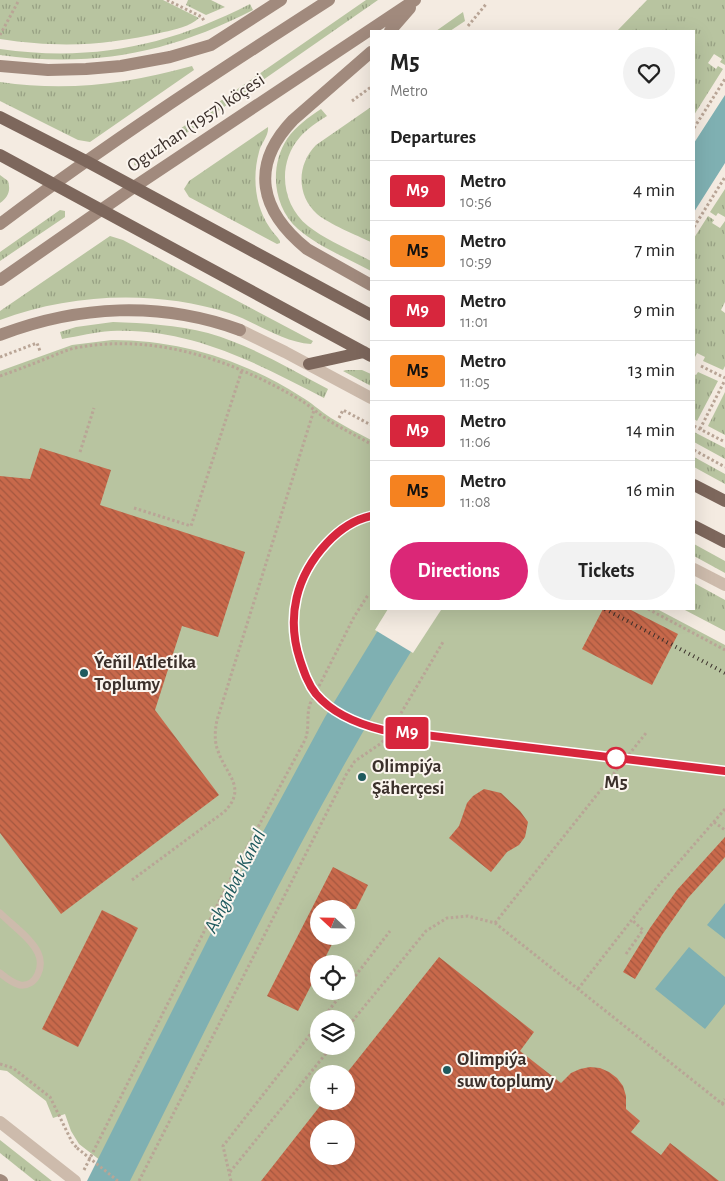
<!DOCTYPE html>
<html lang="en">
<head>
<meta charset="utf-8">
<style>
	:root { --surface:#fff; --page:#f2f2f2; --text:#222; --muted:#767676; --line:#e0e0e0; --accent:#db2777 }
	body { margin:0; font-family:"Alegreya Sans",sans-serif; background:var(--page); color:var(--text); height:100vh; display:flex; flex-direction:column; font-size:19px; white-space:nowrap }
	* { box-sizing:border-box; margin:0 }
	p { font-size:16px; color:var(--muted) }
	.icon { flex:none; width:28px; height:28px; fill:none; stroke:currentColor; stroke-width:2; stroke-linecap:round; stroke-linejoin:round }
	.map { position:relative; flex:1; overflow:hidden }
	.details { position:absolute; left:370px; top:30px; width:325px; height:580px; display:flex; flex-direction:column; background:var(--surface); border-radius:0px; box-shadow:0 5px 20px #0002 }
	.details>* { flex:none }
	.badge { padding:0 10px; border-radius:4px; font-size:18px; line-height:32px }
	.needle { width:32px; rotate:292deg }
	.fabs { position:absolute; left:310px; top:900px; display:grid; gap:10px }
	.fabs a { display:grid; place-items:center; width:45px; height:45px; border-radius:50%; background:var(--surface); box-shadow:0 5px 20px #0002; font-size:25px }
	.map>.badge { position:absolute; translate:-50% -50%; box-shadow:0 0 0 2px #fff }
	h2 { padding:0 20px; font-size:19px; line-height:45px }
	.round { display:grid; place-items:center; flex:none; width:52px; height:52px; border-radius:26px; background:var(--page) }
	.summary { display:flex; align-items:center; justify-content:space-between; height:85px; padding:0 20px }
	h1 { font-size:24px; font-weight:700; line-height:38px }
	.primary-button { display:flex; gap:10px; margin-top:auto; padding:10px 20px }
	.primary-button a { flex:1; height:58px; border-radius:30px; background:var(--accent); color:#fff; font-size:20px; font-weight:700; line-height:58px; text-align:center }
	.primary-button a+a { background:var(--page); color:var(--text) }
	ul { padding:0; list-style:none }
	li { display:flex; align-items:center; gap:15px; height:60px; padding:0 20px; border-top:1px solid var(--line) }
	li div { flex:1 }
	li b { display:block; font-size:19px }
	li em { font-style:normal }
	li .badge { min-width:55px; font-weight:700; text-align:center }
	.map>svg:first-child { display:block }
	.grass { fill:url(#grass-tufts) }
	.pitch { fill:#b8c4a0; fill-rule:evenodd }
	.water { fill:#7fb0b2 }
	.pier { fill:#f4ebe1 }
	.building { fill:url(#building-back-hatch); fill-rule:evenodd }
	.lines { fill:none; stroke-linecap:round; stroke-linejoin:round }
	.path { stroke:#b9a596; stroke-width:3; stroke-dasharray:2.5 2.5; stroke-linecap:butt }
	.lane { stroke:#cdbbac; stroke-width:7 }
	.street { stroke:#cdbbac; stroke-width:12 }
	.secondary { stroke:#a18a7d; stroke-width:12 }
	.primary { stroke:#7d675c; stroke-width:12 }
	.rail { stroke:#3b302b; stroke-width:4; stroke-dasharray:1 4; stroke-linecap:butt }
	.path-bridge { stroke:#b9a596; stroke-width:3; stroke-dasharray:2.5 2.5; stroke-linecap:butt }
	.line-casing { stroke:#fff; stroke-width:11 }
	.line { stroke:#d7263d; stroke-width:8 }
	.poi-dot { fill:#1f5a5e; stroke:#fbf5ee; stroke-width:2 }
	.stop-dot { fill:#fff; stroke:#d7263d; stroke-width:2.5 }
	.labels { text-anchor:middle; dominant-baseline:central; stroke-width:4; stroke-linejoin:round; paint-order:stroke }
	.street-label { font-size:19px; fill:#3b302b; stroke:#fbf5ee }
	.poi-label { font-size:19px; font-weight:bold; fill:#3b302b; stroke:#fbf5ee; text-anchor:start }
	.stop-label { font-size:19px; font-weight:bold; fill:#3b302b; stroke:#fbf5ee }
	.water-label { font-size:20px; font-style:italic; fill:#1f5a5e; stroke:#fbf5ee }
</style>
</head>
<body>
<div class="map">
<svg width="725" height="1181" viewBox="0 0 725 1181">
	<defs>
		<pattern id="grass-tufts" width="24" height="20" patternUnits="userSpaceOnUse" patternTransform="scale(1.25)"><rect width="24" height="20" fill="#b8c4a0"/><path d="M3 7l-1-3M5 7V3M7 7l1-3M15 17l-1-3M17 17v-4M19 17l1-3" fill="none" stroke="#97a083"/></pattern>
		<pattern id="building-back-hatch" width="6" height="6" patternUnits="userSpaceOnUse" patternTransform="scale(1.25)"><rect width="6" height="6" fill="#c8694b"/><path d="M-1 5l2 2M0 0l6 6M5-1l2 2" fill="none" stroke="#a4573f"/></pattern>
	</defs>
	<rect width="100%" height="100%" fill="#f4ebe1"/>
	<path class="grass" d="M0 0H163L199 18C191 26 174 30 164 32 105 46 59 48 0 39Z
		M188 0H211L225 7 206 15 186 5Z
		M366 0H378L139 166 134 165 135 160Z
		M647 0H725V65L720 62 722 59 714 54 708 63 716 69 718 66 723 69 694 115V31H617Z
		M250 4 253 10C170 53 93 68 0 55V49C92 62 168 46 250 4Z
		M463 12 465 21 450 31H436Z
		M192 66 194 70 90 142 78 140 0 101V82C68 92 126 84 192 66Z
		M371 107V242C356 235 329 224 317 214 296 195 297 164 316 145Z
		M321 109 327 116C317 122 307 129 300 137 277 163 281 204 308 226 326 240 350 250 371 261V271C347 258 319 247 298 229 273 207 269 167 287 139 296 126 309 117 321 109Z
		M268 127C269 136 261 143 259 152 252 177 255 207 270 228 273 233 277 236 280 241V243L277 244 189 197 184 189 189 181Z
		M0 175 8 181C11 191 8 197 0 203Z
		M725 189V217L718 213 716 216 710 212Z
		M60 210 65 211V217L0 261V252Z
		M708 216 714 220 712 223 720 228 725 221V302L721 310 725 313V366L723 370 703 361 705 357 697 353 694 359V238Z
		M110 236 123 240 313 341 311 344C282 342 256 322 229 313 156 290 72 293 0 320V311Z
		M113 322C144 323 177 325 208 333 250 345 289 368 328 389L324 398C257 363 189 327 111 331 95 332 79 336 62 339L60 332 76 327Z
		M346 370H362L371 374V386L343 371Z
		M698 372 718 381 697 421 694 419V374L696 375Z
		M725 392V435L708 426Z
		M694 432 725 448V459L694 442Z
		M694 457 725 474V484L694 467Z
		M694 544 725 561V573L694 556Z
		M694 583 725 600V631L683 609H694Z
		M0 1140 52 1181H35L0 1153Z"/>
	<path class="pitch" d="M112 340C180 340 243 360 300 396 311 402 320 411 331 418 344 426 358 433 371 440V609H657L725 645V1181H127L79 1144 71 1131 65 1114 53 1118 46 1101 7 1071 0 1070V371L72 345ZM319 909H346V936H319ZM319 964H346V991H319ZM319 1019H346V1046H319ZM319 1074H346V1101H319ZM319 1129H346V1156H319Z"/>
	<path class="water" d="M725 95V163L694 212V143Z
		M391 609H438C320 791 227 987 130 1181H87L243 869 325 717Z
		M725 903V939L707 925Z
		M689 947 725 977V1004L705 1029 655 989Z"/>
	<path class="pier" d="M388 609H439L441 610 413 653 375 630Z"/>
	<path class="building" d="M40 448 111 470 100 505 245 552 218 637 182 626 155 710 219 795 61 914 0 833V476L30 479Z
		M603 609H629L678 634 652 685 582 649Z
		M484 789 501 793 520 811 528 822 525 837 519 845 507 852 491 872 449 838 459 826 467 803 473 796Z
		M725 837V857L688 898 662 935 635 979 623 972 650 928 677 890Z
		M333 867 368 885 356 909H319V936H336L322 964H319V970L298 1011 267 996Z
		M102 910 138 928 78 1047 42 1029Z
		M439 957 534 1032 520 1051 561 1083 571 1073 580 1069 590 1067 600 1068 609 1072 617 1078 623 1086 626 1096V1109L640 1121 631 1132 661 1155 670 1143 719 1181H261L324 1101H346V1074ZM319 1129H346V1156H319Z"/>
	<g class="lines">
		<path class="path" d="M167 0 202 17 204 21
			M468 26 487 3
			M0 35 19 0
			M352 101 371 87
			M694 128 725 79
			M694 227 725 177
			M0 357 37 343 40 351
			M701 366 725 378
			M0 376C17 370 33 364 50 357 58 354 66 350 75 348 154 333 229 359 297 398 308 404 317 413 328 420 342 429 357 436 371 444
			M339 418 343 410 371 425
			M694 426 725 442
			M700 429 725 380
			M694 450 725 467
			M80 452 94 408
			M134 508 191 526 242 370
			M648 609 725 650
			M714 822 725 830
			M132 880 224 812C248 788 226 775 218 751 214 741 215 730 217 720L314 410
			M495 923 646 733
			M626 954 643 930 632 920
			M346 988 390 931
			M578 989 659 885 725 809
			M322 1019 344 991
			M346 1029 426 931 447 918 468 916 495 923 725 1106
			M0 1064 13 1068 50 1097 72 1142 77 1148
			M722 1104 725 1099
			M84 1170 237 866 305 740C310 728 306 716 310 704L354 617 368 595
			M230 1172 332 1046
			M139 1181 347 773 355 761 380 744 387 737 443 642
			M231 1181 223 1146 319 1023"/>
		<path class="lane" d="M0 913C12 925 31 938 38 953 44 966 37 987 20 985 12 983 6 978 0 973"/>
		<path class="street" d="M240 330 285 352 371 398
			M694 569 725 585
			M0 1122 75 1181"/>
		<path class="secondary" d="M390 31 410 8
			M371 52 293 120C249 166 260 211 307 249L371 285
			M0 66 48 70 86 69 121 66 170 57 211 45 281 0
			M0 224C106 144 217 72 329 0
			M0 280 134 187 415 0
			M0 335C78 305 161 301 240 330
			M0 1180 2 1181"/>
		<path class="primary" d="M0 117 86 161 371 315
			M0 155 371 356
			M309 364 364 352
			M694 485 725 501
			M694 526 725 542"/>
		<path class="rail" d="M371 516C353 520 339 530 327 543 296 576 286 617 300 660 304 672 308 684 316 694 333 714 358 723 383 730L725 771
			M605 609 725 673"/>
		<path class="path-bridge" d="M77 1148 118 1181"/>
	</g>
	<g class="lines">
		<defs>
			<path id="line" d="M371 516C353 520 339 530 327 543 296 576 286 617 300 660 304 672 308 684 316 694 333 714 358 724 383 730L725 771"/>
		</defs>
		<use href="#line" class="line-casing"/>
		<use href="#line" class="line"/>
	</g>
	<g class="poi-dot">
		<circle cx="84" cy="673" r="5"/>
		<circle cx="362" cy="777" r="5"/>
		<circle cx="447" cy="1070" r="5"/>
	</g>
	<circle class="stop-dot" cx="616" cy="758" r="10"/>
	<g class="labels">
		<g class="street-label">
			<text transform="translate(196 123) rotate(-34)">Oguzhan (1957) köçesi</text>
		</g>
		<g class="poi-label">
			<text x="94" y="662">Ýeňil Atletika<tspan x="94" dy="22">Toplumy</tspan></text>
			<text x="372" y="766">Olimpiýa<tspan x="372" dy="22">Şäherçesi</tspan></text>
			<text x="457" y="1059">Olimpiýa<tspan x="457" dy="22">suw toplumy</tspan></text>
		</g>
		<g class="stop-label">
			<text x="616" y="782">M5</text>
		</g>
		<g class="water-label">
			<text transform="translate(235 881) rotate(-63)">Ashgabat Kanal</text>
		</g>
	</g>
</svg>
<div class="fabs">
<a><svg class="needle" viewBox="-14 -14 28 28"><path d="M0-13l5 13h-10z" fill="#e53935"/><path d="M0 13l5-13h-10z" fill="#767676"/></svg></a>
<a><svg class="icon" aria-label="locate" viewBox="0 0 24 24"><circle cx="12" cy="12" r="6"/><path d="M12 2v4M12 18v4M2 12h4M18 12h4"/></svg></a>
<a><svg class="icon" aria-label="layers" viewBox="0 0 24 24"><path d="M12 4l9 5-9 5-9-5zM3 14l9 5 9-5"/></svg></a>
<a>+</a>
<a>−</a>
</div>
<b class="badge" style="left:407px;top:733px;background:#d7263d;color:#fff">M9</b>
<section class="details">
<div class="summary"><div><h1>M5</h1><p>Metro</p></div><a class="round"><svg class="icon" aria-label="heart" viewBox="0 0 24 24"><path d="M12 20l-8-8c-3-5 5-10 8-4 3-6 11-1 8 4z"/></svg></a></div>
<h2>Departures</h2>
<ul>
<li><span class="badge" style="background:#d7263d;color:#fff">M9</span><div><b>Metro</b><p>10:56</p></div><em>4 min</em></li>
<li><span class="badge" style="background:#f58220;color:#111">M5</span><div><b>Metro</b><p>10:59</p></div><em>7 min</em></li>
<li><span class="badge" style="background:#d7263d;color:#fff">M9</span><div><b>Metro</b><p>11:01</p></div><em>9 min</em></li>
<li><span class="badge" style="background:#f58220;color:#111">M5</span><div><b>Metro</b><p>11:05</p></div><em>13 min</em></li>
<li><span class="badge" style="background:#d7263d;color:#fff">M9</span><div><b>Metro</b><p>11:06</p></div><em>14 min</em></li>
<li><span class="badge" style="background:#f58220;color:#111">M5</span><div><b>Metro</b><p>11:08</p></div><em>16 min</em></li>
</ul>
<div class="primary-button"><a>Directions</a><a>Tickets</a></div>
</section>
</div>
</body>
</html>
